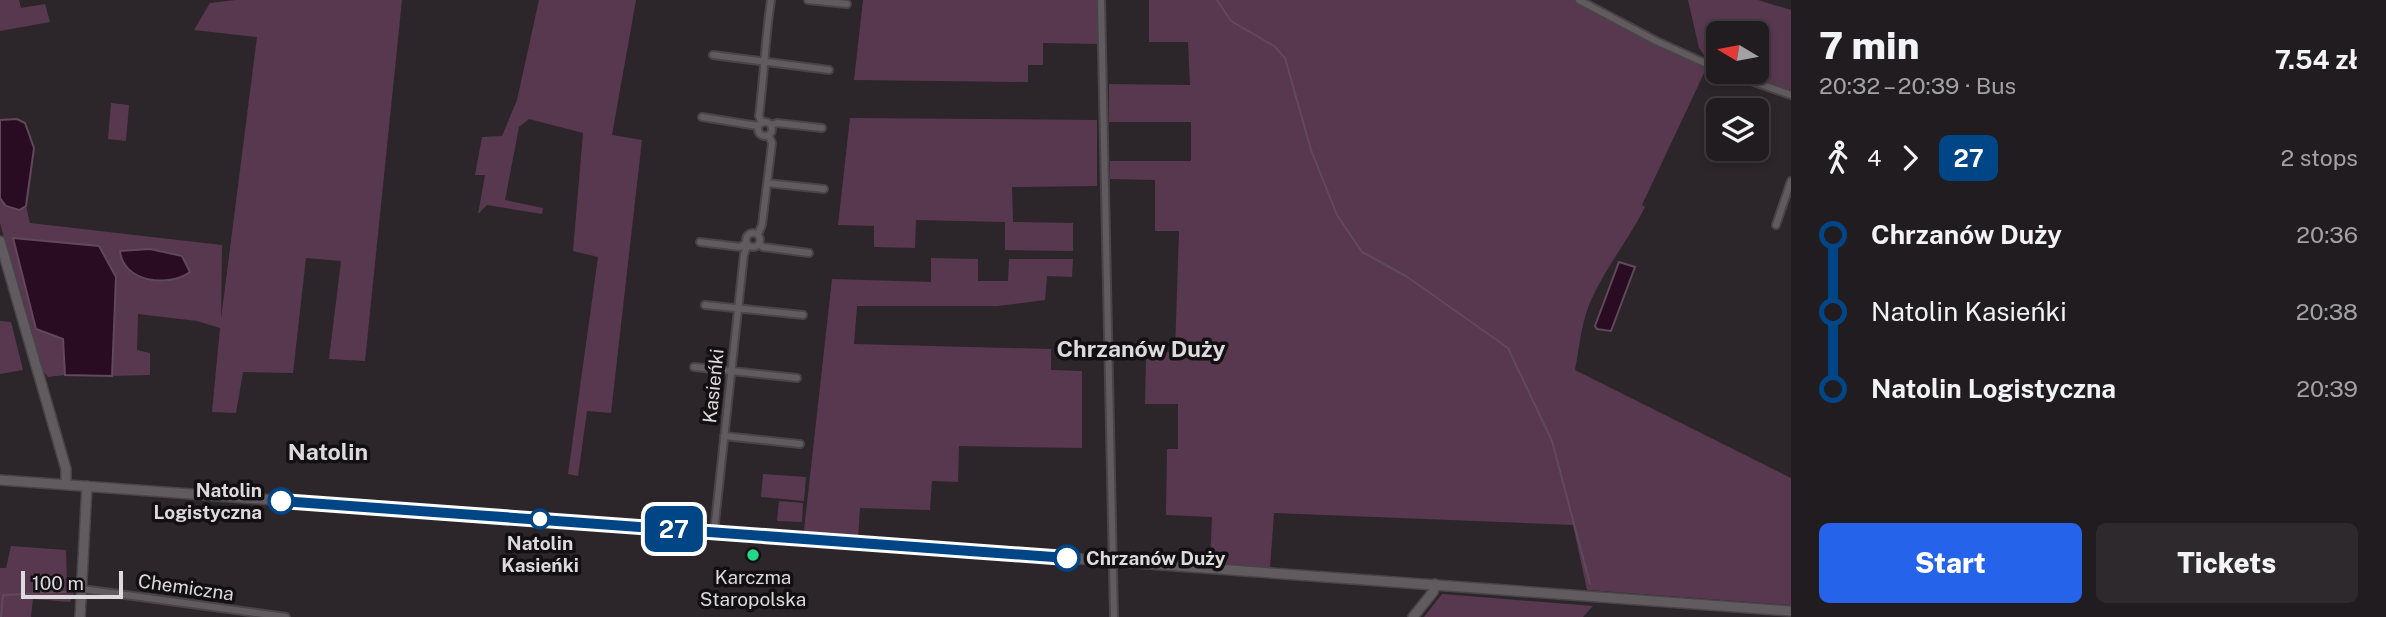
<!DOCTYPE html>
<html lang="en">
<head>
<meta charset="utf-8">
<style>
	:root { --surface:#211c20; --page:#2d292d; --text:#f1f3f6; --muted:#a2a1a5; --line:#3e3a3e; --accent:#2563eb }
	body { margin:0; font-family:"Public Sans",sans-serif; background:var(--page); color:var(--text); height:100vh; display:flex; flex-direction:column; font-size:26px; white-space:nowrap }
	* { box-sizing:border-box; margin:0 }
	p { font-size:23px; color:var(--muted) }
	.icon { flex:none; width:38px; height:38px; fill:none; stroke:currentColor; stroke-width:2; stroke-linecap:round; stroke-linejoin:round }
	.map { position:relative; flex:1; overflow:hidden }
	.details { display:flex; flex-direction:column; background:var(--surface); width:595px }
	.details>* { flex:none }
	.badge { padding:0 14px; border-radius:10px; font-size:24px; line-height:46px }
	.needle { width:46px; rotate:280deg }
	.buttons { position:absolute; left:1706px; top:21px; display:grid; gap:14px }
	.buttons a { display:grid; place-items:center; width:63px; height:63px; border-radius:10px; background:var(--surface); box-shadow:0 4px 10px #0003,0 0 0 2px var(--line); font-size:35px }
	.scale { position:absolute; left:21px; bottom:18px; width:102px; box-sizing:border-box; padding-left:7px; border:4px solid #ddd9dc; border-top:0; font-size:19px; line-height:24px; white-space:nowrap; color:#ddd9dc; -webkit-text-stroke:5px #131012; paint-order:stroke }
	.map>.badge { position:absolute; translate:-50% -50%; box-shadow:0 0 0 4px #fff }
	.legs { display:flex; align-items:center; gap:10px; height:77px; padding:0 28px; font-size:23px }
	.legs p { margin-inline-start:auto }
	.headline { display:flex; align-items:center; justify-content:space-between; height:119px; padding:0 28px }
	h1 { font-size:38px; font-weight:800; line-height:52px }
	.action { display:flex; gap:14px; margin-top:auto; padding:14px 28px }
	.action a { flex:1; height:80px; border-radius:10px; background:var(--accent); color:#fff; font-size:28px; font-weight:800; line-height:80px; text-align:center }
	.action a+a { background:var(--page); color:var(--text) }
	ul { padding:0 28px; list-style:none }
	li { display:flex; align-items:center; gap:24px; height:77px; font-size:26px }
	li i { display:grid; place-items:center; width:10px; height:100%; margin:0 9px; background:currentColor }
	li i::after { content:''; width:18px; height:18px; margin:-9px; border:5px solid; border-radius:50%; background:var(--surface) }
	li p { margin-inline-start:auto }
	li:first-child i { background:linear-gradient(#0000 50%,currentColor 0) }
	li:last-child i { background:linear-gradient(currentColor 50%,#0000 0) }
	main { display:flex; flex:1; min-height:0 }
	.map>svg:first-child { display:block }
	.green { fill:#58384f }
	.water { fill:#290b22; stroke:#5f495a; stroke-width:2 }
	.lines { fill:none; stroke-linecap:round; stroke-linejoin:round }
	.stream { stroke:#5f495a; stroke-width:2 }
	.street-casing { stroke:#484447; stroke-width:10 }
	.secondary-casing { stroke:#484447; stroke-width:12 }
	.street { stroke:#615b5f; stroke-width:6 }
	.secondary { stroke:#615b5f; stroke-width:9 }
	.line-1-casing { stroke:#fff; stroke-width:16 }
	.line-1 { stroke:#004586; stroke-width:10 }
	.stop-1-dot { fill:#fff; stroke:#004586; stroke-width:3.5 }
	.poi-dot { fill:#21d887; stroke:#131012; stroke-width:2.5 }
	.labels { text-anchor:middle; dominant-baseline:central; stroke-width:7; stroke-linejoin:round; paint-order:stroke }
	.street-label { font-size:19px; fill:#ddd9dc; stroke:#131012 }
	.stop-label { font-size:19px; font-weight:bold; fill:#ddd9dc; stroke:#131012; text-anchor:end }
	.poi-label { font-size:19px; fill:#ddd9dc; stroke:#131012 }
	.quarter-label { font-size:23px; font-weight:bold; fill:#ddd9dc; stroke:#131012 }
</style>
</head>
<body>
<main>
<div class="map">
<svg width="1791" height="617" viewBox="0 0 1791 617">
	<rect width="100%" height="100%" fill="#2c262a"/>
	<path class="green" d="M0 0H19L21 8 45 4 50 22 0 31Z
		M236 0H402L365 361 329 359 341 261 306 258 293 373 243 372 236 413 212 412 220 328 197 321 138 314 137 350 150 353V375L112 376 116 277 14 238 36 329 63 339 65 375 48 377 40 367 0 223V198L6 206 19 210 26 206 30 223 222 245 221 319 257 37 194 30 210 3Z
		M539 0H636L612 135 642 140 611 413 587 411 578 476 568 474 598 257 573 251 583 133 529 119 519 127 505 200 543 208 542 214 487 205 478 214 485 175H475L482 137 502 136 517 100Z
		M863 0H1097L1098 44 1043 43V65H1028V82L854 80Z
		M1149 0H1579L1702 62 1705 71 1642 205 1645 207C1628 241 1604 269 1589 305 1581 325 1579 349 1575 370L1791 478V605L1587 590 1573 525 1274 513 1270 568 1210 565 1212 517 1166 515 1167 449H1178V404H1145L1146 359 1157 360V352H1175L1179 231H1155V180L1110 179V161H1191V122H1109V84L1190 85 1188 42H1149Z
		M1688 0H1758L1791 10V90L1740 72H1757V33H1718V64L1708 61 1699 48Z
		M111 103 129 105 126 141 108 139Z
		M850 118 1097 120V186L1012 187 1013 222 1073 223V251L1005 250V222L916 220 915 248 874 247V226L838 225Z
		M931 258 978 259V281H1008L1009 259H1073L1072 277 1047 276 1045 300 997 306H857L854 344 1051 349V370L1082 371V448L959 446 958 482 932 481 930 510 860 508 858 538 803 539 832 279 931 282Z
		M0 321 11 322 23 370 0 374Z
		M763 474 806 477 804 501 761 497Z
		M779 501 803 503 802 522 777 521Z
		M11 546 66 550 67 583 76 589 70 602 33 599 31 617H0V568H6Z
		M1442 594 1593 606 1583 617H1424Z"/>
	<path class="water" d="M17 119 25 123 34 148 26 206 19 210 6 206 0 198V120Z
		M13 238 99 246 116 277 112 376 65 375 63 339 36 329Z
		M150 249 182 256 190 272C168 288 123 282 120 251Z
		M1619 262 1635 267 1611 331 1597 329 1595 326Z"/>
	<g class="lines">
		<path class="stream" d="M1217 0 1231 21 1274 46 1285 58 1311 150 1337 215 1362 252 1406 276 1508 348 1552 441 1590 584
			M1 617 3 595 66 592"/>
		<defs>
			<path id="street" d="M808 0 847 4
				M1101 0 1114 617
				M1579 0 1656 41 1718 69
				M713 55 829 70
				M1726 72 1791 95
				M702 117 758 126
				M758 129a7 7 0 1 1 14 0a7 7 0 1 1-14 0Z
				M762 123 759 116C764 77 765 39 771 0
				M771 125 777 123 822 128
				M767 183 824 189
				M1776 225 1791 181
				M746 240a7 7 0 1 1 14 0a7 7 0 1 1-14 0Z
				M758 234 762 225 772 143 769 136
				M700 242 740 247 746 243
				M759 244 763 247 809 253
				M705 305 803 315
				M694 367 797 378
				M724 436 800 444
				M714 532 744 254 748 245
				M82 589 286 617"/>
			<path id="secondary" d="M0 241 66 469V484
				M0 480 1791 611
				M80 617 87 486
				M1413 617 1433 592 1435 584"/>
		</defs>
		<use href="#street" class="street-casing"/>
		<use href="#secondary" class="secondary-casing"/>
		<use href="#street" class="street"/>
		<use href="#secondary" class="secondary"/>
	</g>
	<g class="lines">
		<defs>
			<path id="line-1" d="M281 501 1067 558"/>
		</defs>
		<use href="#line-1" class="line-1-casing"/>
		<use href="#line-1" class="line-1"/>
	</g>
	<g class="stop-1-dot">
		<circle cx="281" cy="501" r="12"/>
		<circle cx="540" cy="519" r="9"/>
		<circle cx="1067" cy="558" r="12"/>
	</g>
	<circle class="poi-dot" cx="753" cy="555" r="7"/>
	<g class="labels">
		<g class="street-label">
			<text transform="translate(713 386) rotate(-84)">Kasieńki</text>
			<text transform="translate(186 587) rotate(8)">Chemiczna</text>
		</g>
		<g class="stop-label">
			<text x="262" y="490">Natolin<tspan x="262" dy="22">Logistyczna</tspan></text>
			<text x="540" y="543" text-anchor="middle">Natolin<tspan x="540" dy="22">Kasieńki</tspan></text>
			<text x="1086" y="558" text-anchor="start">Chrzanów Duży</text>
		</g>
		<g class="poi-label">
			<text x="753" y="577">Karczma<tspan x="753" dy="22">Staropolska</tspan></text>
		</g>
		<g class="quarter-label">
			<text x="1141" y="348">Chrzanów Duży</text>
			<text x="328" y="451">Natolin</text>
		</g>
	</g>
</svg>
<div class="buttons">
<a><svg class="needle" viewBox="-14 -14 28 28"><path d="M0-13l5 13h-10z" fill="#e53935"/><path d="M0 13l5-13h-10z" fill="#a2a1a5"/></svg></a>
<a><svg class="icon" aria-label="layers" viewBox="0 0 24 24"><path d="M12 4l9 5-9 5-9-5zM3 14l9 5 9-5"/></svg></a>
</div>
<div class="scale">100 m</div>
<b class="badge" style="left:674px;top:529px;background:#004586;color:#fff">27</b>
</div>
<section class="details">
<div class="headline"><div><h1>7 min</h1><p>20:32 – 20:39 · Bus</p></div><b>7.54 zł</b></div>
<div class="legs"><svg class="icon" aria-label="walk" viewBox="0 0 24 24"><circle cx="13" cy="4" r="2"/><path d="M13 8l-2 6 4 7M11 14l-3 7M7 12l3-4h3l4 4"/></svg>4<svg class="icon" aria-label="forward" viewBox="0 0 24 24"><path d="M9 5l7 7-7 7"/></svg><b class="badge" style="background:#004586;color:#fff">27</b><p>2 stops</p></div>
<ul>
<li><i style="color:#004586"></i><b>Chrzanów Duży</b><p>20:36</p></li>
<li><i style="color:#004586"></i><span>Natolin Kasieńki</span><p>20:38</p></li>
<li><i style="color:#004586"></i><b>Natolin Logistyczna</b><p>20:39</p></li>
</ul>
<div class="action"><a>Start</a><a>Tickets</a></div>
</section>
</main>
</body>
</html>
